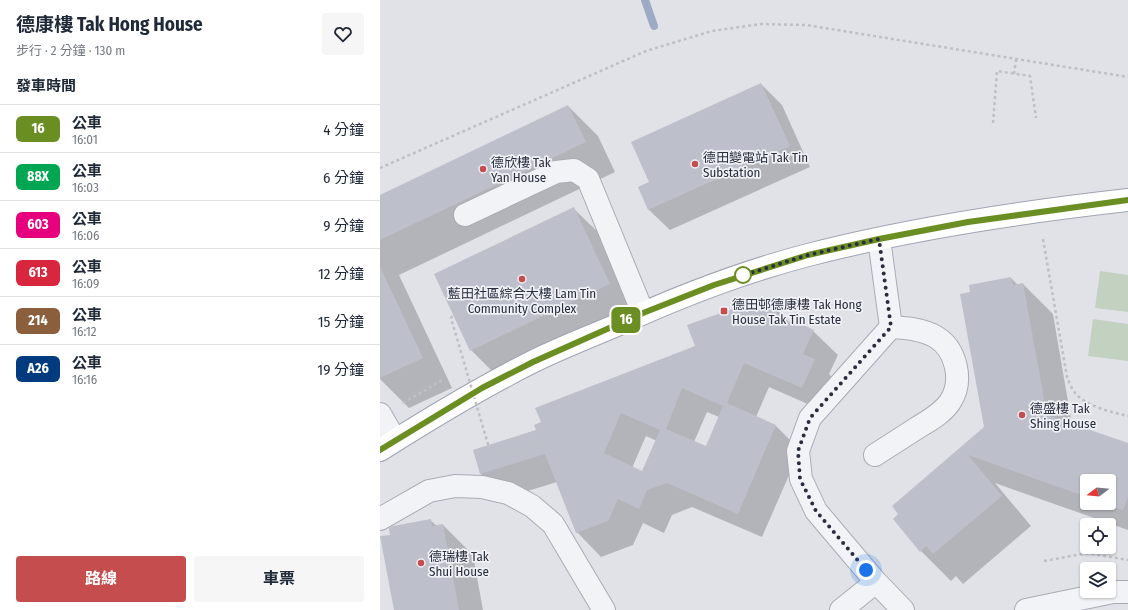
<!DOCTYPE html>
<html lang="zh-TW">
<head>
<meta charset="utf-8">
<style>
	:root { --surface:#fff; --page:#f6f6f7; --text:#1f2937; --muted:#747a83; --line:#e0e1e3; --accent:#c54d4d }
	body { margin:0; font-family:"Fira Sans Condensed","Noto Sans TC",sans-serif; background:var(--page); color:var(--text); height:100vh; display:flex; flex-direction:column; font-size:15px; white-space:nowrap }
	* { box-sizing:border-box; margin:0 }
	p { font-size:13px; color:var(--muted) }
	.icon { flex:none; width:22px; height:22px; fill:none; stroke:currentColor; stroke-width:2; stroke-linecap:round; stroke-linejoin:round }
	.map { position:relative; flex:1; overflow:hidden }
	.sheet { display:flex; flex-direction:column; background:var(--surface); width:380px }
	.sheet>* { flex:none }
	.badge { padding:0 8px; border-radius:6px; font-size:14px; line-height:26px }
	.needle { width:26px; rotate:254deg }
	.fabs { position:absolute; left:700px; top:474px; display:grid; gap:8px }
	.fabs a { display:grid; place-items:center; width:36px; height:36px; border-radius:4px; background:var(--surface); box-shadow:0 1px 3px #0004; font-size:20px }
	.you { position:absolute; width:20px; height:20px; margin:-10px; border:3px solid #fff; border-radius:50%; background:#1a73e8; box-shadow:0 0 0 6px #1a73e833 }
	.map>.badge { position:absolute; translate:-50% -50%; box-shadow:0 0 0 2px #fff }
	h2 { padding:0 16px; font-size:15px; line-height:36px }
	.round { display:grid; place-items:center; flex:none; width:42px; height:42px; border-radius:4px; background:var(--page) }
	.head { display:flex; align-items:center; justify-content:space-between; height:68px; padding:0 16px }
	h1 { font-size:19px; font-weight:700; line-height:30px }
	.primary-button { display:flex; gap:8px; margin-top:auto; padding:8px 16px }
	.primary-button a { flex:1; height:46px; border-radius:4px; background:var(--accent); color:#fff; font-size:16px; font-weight:700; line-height:46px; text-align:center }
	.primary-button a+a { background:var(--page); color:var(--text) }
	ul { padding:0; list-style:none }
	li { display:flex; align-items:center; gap:12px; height:48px; padding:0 16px; border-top:1px solid var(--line) }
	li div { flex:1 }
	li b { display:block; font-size:15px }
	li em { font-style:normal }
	li .badge { min-width:44px; font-weight:700; text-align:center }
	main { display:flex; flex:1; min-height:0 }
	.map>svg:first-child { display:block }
	.green { fill:#c3d1c1 }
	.shadow { fill:#0003; fill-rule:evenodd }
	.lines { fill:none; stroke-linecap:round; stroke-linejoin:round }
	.stream { stroke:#9daac5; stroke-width:8 }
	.building { fill:#bdc0ca; fill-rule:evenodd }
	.minor-casing { stroke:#a9acb5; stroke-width:24 }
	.major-casing { stroke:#a0a4b3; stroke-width:24 }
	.path { stroke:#bec0c6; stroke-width:2.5; stroke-dasharray:3 3; stroke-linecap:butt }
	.minor { stroke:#f2f3f6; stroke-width:22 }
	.major { stroke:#fff; stroke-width:22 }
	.path-bridge { stroke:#bec0c6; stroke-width:2.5; stroke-dasharray:3 3; stroke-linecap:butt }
	.line-casing { stroke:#fff; stroke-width:9 }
	.line { stroke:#6b8e23; stroke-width:6 }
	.walk { stroke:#292e3e; stroke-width:4; stroke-dasharray:0 7.2 }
	.poi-dot { fill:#c54d4d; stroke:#eff1f5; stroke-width:1.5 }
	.stop-dot { fill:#fff; stroke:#6b8e23; stroke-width:2 }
	.labels { text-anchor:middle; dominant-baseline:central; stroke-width:3.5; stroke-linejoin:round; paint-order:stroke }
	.poi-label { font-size:13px; fill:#292e3e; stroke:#eff1f5; text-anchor:start }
</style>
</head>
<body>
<main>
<section class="sheet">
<div class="head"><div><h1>德康樓 Tak Hong House</h1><p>步行 · 2 分鐘 · 130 m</p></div><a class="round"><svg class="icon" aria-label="heart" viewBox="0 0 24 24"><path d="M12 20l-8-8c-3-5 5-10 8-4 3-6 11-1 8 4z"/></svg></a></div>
<h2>發車時間</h2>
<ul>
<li><span class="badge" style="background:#6b8e23;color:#fff">16</span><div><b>公車</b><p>16:01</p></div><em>4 分鐘</em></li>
<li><span class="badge" style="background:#00a651;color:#fff">88X</span><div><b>公車</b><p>16:03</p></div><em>6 分鐘</em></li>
<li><span class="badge" style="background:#e6007e;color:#fff">603</span><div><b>公車</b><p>16:06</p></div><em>9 分鐘</em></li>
<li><span class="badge" style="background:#d7263d;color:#fff">613</span><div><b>公車</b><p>16:09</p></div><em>12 分鐘</em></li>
<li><span class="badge" style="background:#8b5e3c;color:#fff">214</span><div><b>公車</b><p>16:12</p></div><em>15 分鐘</em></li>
<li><span class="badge" style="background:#003b80;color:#fff">A26</span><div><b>公車</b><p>16:16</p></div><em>19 分鐘</em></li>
</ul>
<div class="primary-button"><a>路線</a><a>車票</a></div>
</section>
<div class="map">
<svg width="748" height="610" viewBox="0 0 748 610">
	<rect width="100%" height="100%" fill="#e0e2e8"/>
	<path class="green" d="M720 271 748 275V312L715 308Z
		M713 319 748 324V361L708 356Z"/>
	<path class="shadow" d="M381 84 402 105 430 167 290 230 269 210 259 187 270 182Z
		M188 106 218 136 235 172 19 275 72 388 29 408 0 379V196Z
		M193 208 219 233 255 309 117 376 91 350Z
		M631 278 638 285 643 284 673 314 692 425 748 444V530L615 483 651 526 583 584 576 576 571 581 541 551 514 519 605 427ZM707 481H729V503H707Z
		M386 299 410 323 433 331 458 355 449 374 458 384 446 412 389 387 376 417 396 426 420 450 382 537 312 507 292 515 284 533 263 523 253 545 221 557 197 532 177 482 125 498 101 474 94 450 157 430 316 347ZM327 412 339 417 326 447 314 442ZM266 436 277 441 263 473 252 468Z
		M50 520 57 526 63 525 93 555 103 610H15L12 536Z"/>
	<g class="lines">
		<path class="stream" d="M265 0 274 26"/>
	</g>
	<path class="building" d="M381 83 410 146 268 210 258 187 269 182 251 142Z
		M188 105 206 142 0 240V195Z
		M194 207 230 284 90 351 54 274Z
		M0 267 43 358 0 378Z
		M631 277 633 285 643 283 667 415 748 443V497L743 510 725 503H729V481H707V497L588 455 622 496 553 554 546 546 540 552 513 519 518 514 512 506 604 427 580 294 590 292 589 285Z
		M386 297 405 324 413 320 434 330 423 354 435 359 422 388 364 363 347 403 396 425 358 514 287 483 267 490 259 509 238 499 228 521 196 533 165 454 100 474 93 450 156 430 154 425 161 422 155 408 315 346 307 325ZM302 388 343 406 326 446 286 429ZM241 413 280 430 262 471 224 453Z
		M51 519 52 526 63 524 79 610H14L0 536 10 535 9 528 13 526Z"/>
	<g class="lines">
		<defs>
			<path id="minor" d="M85 215 176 172 194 170 208 179 263 313
				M499 239 511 327 430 418 418 451 421 479 436 511 496 582 523 610
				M0 414 15 440
				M495 455C509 446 523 437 537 428 548 421 562 414 570 402 584 381 576 349 556 337 542 329 526 328 511 327
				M0 519 49 491 75 486 102 487 128 493 152 506 173 524 224 610
				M461 610 496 582
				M646 610 733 592H748"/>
			<path id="major" d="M0 450C49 419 100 388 152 362 180 348 209 337 237 325 298 297 363 272 428 255 533 228 641 212 748 200"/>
		</defs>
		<use href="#minor" class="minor-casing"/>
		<use href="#major" class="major-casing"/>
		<path class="path" d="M634 74 636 60
			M613 123 617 71 650 76 656 118
			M0 168 266 51 332 31 381 24 426 25 748 77
			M663 239 687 377C689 382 692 390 696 394 708 407 731 412 748 416
			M23 403 62 380
			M112 458 163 443
			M664 561 707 553 748 560"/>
		<use href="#minor" class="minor"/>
		<use href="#major" class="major"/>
		<path class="path-bridge" d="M76 311 71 318 112 458"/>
	</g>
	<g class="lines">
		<defs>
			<path id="line" d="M0 450 102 388 153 362 263 313 334 285 428 255 499 239 588 222 748 200"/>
		</defs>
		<use href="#line" class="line-casing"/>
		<use href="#line" class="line"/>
		<path class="walk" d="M363 275 361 276 428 255 499 239 511 327 430 418 418 451 420 479 436 511 486 570"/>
	</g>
	<g class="poi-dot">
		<circle cx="315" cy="164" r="4"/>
		<circle cx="103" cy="169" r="4"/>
		<circle cx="142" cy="279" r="4"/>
		<rect x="340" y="307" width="8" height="8" rx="2"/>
		<circle cx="642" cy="415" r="4"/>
		<circle cx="41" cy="563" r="4"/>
	</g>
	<circle class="stop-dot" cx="363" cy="275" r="8"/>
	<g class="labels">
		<g class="poi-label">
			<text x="323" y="157">德田變電站 Tak Tin<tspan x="323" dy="15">Substation</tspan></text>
			<text x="111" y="162">德欣樓 Tak<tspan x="111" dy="15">Yan House</tspan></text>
			<text x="142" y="293" text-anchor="middle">藍田社區綜合大樓 Lam Tin<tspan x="142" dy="15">Community Complex</tspan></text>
			<text x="352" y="304">德田邨德康樓 Tak Hong<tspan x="352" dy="15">House Tak Tin Estate</tspan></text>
			<text x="650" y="408">德盛樓 Tak<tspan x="650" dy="15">Shing House</tspan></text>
			<text x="49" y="556">德瑞樓 Tak<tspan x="49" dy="15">Shui House</tspan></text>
		</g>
	</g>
</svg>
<div class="fabs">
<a><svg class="needle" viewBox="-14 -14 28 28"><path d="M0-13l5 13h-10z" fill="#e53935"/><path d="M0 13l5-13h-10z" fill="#747a83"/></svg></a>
<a><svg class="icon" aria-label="locate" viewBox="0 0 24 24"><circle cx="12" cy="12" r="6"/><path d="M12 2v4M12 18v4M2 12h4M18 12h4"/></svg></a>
<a><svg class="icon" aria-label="layers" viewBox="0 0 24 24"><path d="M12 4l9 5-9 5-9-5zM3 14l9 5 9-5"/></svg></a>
</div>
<div class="you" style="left:486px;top:570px"></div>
<b class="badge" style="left:246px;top:320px;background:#6b8e23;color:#fff">16</b>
</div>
</main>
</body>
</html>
